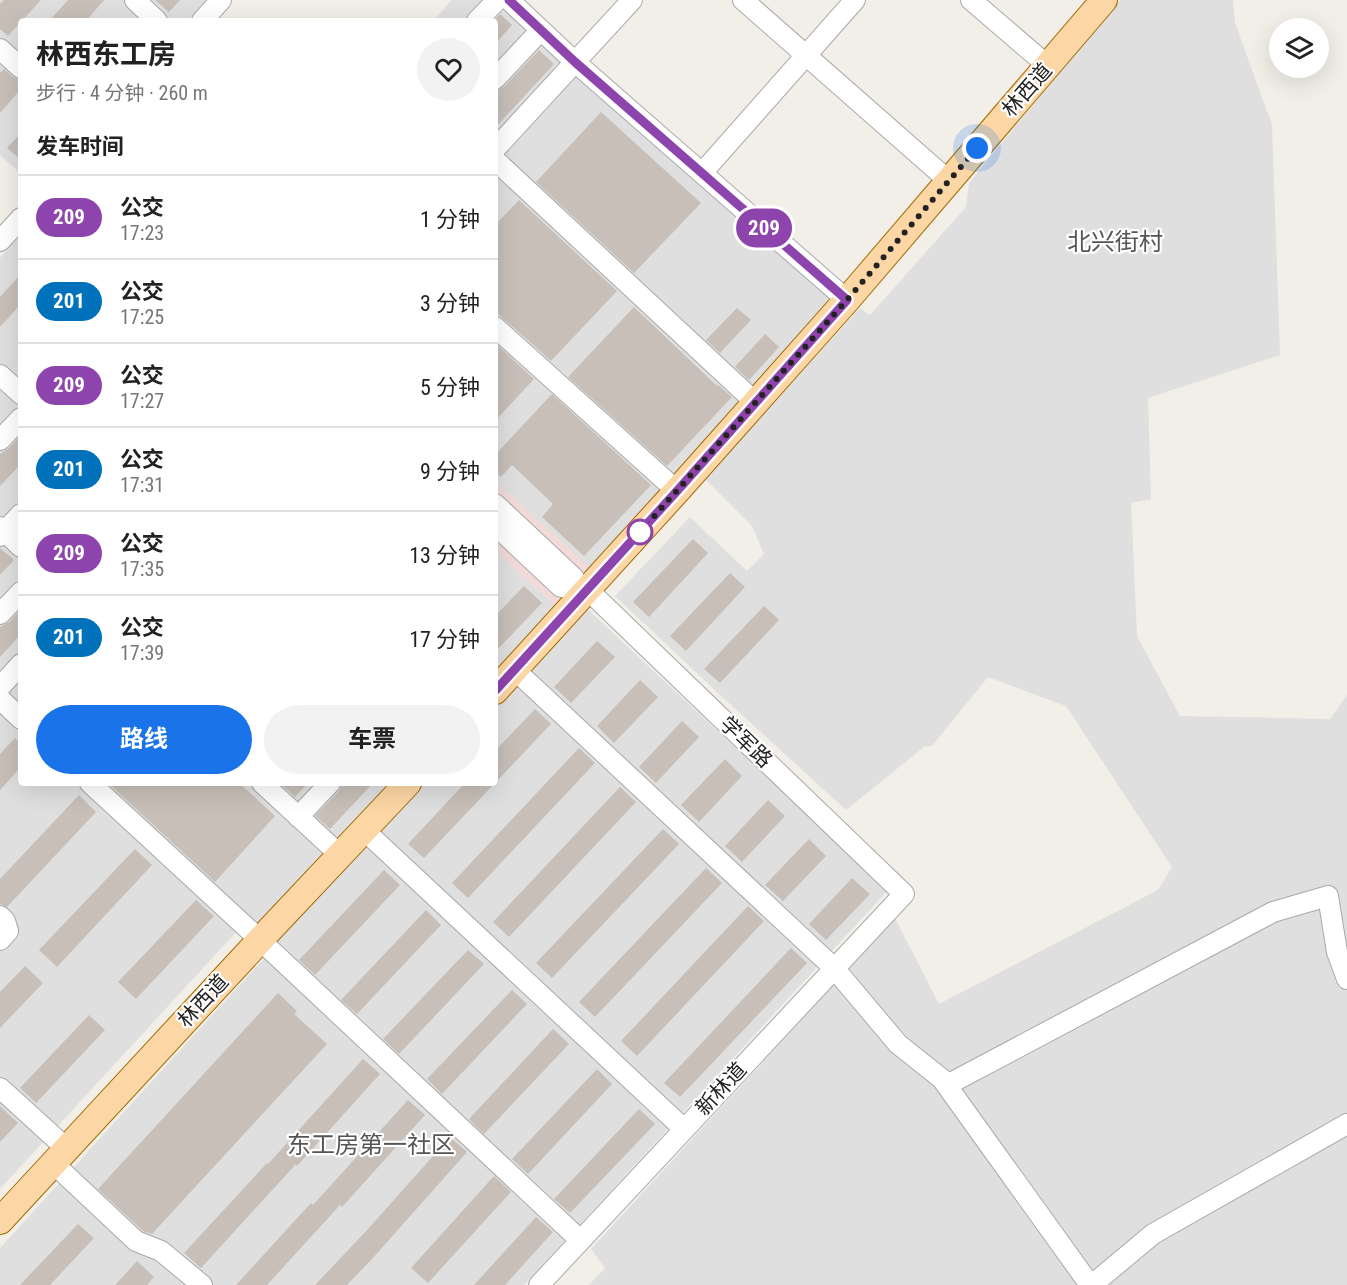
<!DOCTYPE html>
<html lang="zh">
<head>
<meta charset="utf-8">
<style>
	:root { --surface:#fff; --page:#f2f2f2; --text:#222; --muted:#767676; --line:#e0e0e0; --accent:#1a73e8 }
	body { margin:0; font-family:"Roboto Condensed","Noto Sans SC",sans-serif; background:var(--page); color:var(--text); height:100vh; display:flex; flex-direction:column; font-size:22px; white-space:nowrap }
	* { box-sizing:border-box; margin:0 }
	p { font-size:20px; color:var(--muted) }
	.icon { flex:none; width:33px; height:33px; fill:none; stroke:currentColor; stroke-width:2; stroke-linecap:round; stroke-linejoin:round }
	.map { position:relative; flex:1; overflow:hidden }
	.details { position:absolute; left:18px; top:18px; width:480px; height:768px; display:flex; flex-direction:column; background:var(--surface); border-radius:6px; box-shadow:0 6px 24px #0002 }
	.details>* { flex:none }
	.badge { padding:0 12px; border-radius:20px; font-size:21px; line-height:39px }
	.fabs { position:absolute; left:1269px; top:18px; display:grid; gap:12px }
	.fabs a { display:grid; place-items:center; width:60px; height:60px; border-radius:50%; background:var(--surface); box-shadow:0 6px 24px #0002; font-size:30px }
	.you { position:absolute; width:30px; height:30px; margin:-15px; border:4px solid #fff; border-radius:50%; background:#1a73e8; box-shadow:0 0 0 9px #1a73e833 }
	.map>.badge { position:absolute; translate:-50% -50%; box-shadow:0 0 0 3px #fff }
	h2 { padding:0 18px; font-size:22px; line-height:54px }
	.round { display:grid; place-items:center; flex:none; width:63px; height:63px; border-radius:32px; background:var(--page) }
	.overview { display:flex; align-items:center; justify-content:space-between; height:102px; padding:0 18px }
	h1 { font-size:28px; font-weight:700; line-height:45px }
	.cta { display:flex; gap:12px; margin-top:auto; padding:12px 18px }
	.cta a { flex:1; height:69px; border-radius:36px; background:var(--accent); color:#fff; font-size:24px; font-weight:700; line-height:69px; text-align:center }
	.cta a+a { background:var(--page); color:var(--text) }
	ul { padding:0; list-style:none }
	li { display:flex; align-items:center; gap:18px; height:84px; padding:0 18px; border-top:2px solid var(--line) }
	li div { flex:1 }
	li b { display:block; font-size:22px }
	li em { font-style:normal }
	li .badge { min-width:66px; font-weight:700; text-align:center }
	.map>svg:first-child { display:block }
	.residential { fill:#e0dfdf }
	.commercial { fill:#f2dad9 }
	.building { fill:#c7bfb8 }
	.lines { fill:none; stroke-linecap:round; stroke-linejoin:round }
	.minor-casing { stroke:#a9a9a9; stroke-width:22 }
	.major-casing { stroke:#a06b00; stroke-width:28 }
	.minor { stroke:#fff; stroke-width:20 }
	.major { stroke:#fcd6a4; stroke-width:26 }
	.line-casing { stroke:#fff; stroke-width:14 }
	.line { stroke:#8e44ad; stroke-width:9 }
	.walk { stroke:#222; stroke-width:6; stroke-dasharray:0 10.8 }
	.stop-dot { fill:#fff; stroke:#8e44ad; stroke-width:3 }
	.labels { text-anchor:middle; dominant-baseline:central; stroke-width:4.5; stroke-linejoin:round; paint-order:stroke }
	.street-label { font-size:21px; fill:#222; stroke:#fff }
	.quarter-label { font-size:24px; fill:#555; stroke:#fff }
</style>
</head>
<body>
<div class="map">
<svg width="1347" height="1285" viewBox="0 0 1347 1285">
	<rect width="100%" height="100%" fill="#f2efe9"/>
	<path class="residential" d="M0 0H207L188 21H21V174L0 155Z
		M452 0H507L833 299 568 591 888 890 524 1285H0V1248L266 956 238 930 0 1189V258L21 235V783H495V21H433Z
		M1120 0H1233L1235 23 1272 125 1280 355 1148 398 1151 499 1131 503 1137 636 1180 716 1330 719 1347 695V1285H589L605 1268 591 1249 895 918 939 1004 1158 890 1172 867 1066 706 988 677 932 746 924 747 846 810 719 694 615 596 690 517 747 571 764 554 752 526 705 479 860 308 870 315 966 207 969 183Z"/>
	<path class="commercial" d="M495 481 589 567 555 605 495 551Z"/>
	<path class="building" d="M4 0H41L8 36 0 29V4Z
		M68 0H104L86 21H49Z
		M155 0H180L169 12Z
		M500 14 512 25 495 44V21H494Z
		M539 50 554 64 495 128V91L499 90 504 87Z
		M4 69 13 77 21 80V89L0 113V73Z
		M601 112 701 203 634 273 536 182Z
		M21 133V160L7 148Z
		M519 200 617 291 551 361 495 311V225Z
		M21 274V304L0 327V297Z
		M634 307 717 386 718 385 732 397 667 466 568 377Z
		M737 308 751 320 720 353 706 340Z
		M765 334 779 347 749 380 735 367Z
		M495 343 534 379 495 421Z
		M552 394 651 485 584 556 542 517 553 504 512 465 501 477 495 472V455Z
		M21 435V464L0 486V454L9 448Z
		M693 539 708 553 649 617 633 602Z
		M0 548 14 560 0 575Z
		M730 573 745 587 686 651 670 636Z
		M524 586 542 603 495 652V616Z
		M764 606 779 620 720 683 704 669Z
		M21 609V634L0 657V627L9 622Z
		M597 641 615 657 571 703 554 687Z
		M640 680 658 697 614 743 597 726Z
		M535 709 551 724 495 783V751Z
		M682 721 699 737 656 783 639 767Z
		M15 738 21 744V767L0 790V754Z
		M579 748 595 763 468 898 452 883Z
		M725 759 742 776 699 822 681 805Z
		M108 783H239L275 816 215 882Z
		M280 783H308L295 797Z
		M342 783H373L330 829 315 816 339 791Z
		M465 783H495L424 858 408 844Z
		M620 787 636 802 509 937 493 922Z
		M79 795 96 812 7 907 0 904V879Z
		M768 800 785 816 742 862 725 846Z
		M663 829 679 844 552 978 536 963Z
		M809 839 826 856 783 901 765 885Z
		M135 849 152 865 57 967 39 950Z
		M706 868 722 883 595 1017 579 1002Z
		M384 870 400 885 315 975 299 960Z
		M852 878 870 894 826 940 809 924Z
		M196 900 214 916 136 999 118 982Z
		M748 906 764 921 637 1056 621 1041Z
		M426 910 441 925 357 1014 341 1000Z
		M791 948 807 963 680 1097 664 1083Z
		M468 950 484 964 399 1054 383 1039Z
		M25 966 43 983 0 1028V992Z
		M512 990 527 1004 442 1094 427 1079Z
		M278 993 297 1011 294 1014 327 1044 152 1234 143 1231 98 1189Z
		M89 1015 105 1030 36 1103 20 1088Z
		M553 1029 569 1044 484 1134 469 1119Z
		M363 1059 380 1074 297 1166 296 1164 201 1268 184 1253 267 1163 268 1164Z
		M597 1069 612 1084 528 1174 512 1159Z
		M408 1100 425 1115 342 1207 340 1205 267 1285H236L311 1203 313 1205Z
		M0 1106 18 1123 0 1142Z
		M639 1109 655 1124 570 1213 554 1199Z
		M450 1137 467 1152 372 1259 347 1285H315L368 1229Z
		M494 1176 511 1192 428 1283 411 1268Z
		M536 1217 553 1232 505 1285H474Z
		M78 1224 94 1238 50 1285H20Z
		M137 1261 154 1277 147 1285H115Z"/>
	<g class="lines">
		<defs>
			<path id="minor" d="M135 0 157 21
				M509 0 575 62 847 300
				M743 0 949 181
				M971 0 1048 66
				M202 21 221 0
				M477 21 497 0
				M0 49 21 68
				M495 79 541 30
				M495 149 632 0
				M495 160 756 403
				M702 173 855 0
				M0 241 21 218
				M495 327 677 491
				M0 375 21 394
				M0 440 21 418
				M495 504 574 578V585L587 589 904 894 539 1285
				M495 525 561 587 574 585
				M0 527 21 547
				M0 536 21 514
				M0 614 21 592
				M515 670 834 968 898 1044 942 1079 1090 1285
				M0 687 21 664
				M0 699 21 719
				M90 783 260 940 580 1240
				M262 783 340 855
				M298 817 330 783
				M364 830 684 1129
				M0 916 5 921 8 931 0 940
				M947 1085 1273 912 1328 896 1337 952 1347 979
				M0 1088 67 1149
				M53 1163 136 1241 161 1251 202 1285
				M1092 1285 1153 1234 1347 1124"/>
			<path id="major" d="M495 691 677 491 847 300 1104 0
				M0 1221 260 940 408 783"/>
		</defs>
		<use href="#minor" class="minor-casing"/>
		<use href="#major" class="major-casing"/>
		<use href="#minor" class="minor"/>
		<use href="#major" class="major"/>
	</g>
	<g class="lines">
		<defs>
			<path id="line" d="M495 691 677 491 847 300 575 62 509 0"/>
		</defs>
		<use href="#line" class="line-casing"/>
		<use href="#line" class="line"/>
		<path class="walk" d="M640 532 847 300 977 148"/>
	</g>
	<circle class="stop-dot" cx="640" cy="532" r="12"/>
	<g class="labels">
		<g class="street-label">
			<text transform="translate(1027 90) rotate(-49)">林西道</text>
			<text transform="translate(746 742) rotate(44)">学军路</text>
			<text transform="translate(203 1001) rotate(-47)">林西道</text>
			<text transform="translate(721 1089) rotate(-47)">新林道</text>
		</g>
		<g class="quarter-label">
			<text x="1115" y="242">北兴街村</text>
			<text x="371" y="1145">东工房第一社区</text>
		</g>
	</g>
</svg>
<div class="fabs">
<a><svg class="icon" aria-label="layers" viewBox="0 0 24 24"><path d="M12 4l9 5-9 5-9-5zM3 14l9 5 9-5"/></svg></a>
</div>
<div class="you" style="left:977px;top:148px"></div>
<b class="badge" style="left:764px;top:228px;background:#8e44ad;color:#fff">209</b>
<section class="details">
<div class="overview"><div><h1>林西东工房</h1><p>步行 · 4 分钟 · 260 m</p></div><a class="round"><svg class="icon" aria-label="heart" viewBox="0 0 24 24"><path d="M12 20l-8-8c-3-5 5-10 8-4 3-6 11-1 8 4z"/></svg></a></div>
<h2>发车时间</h2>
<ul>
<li><span class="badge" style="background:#8e44ad;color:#fff">209</span><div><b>公交</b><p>17:23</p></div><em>1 分钟</em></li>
<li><span class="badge" style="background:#0072bc;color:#fff">201</span><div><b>公交</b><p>17:25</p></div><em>3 分钟</em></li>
<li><span class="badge" style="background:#8e44ad;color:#fff">209</span><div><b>公交</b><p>17:27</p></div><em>5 分钟</em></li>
<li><span class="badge" style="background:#0072bc;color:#fff">201</span><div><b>公交</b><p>17:31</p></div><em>9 分钟</em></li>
<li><span class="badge" style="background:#8e44ad;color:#fff">209</span><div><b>公交</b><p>17:35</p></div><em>13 分钟</em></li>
<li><span class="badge" style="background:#0072bc;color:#fff">201</span><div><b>公交</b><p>17:39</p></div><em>17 分钟</em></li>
</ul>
<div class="cta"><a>路线</a><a>车票</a></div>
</section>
</div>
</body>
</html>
